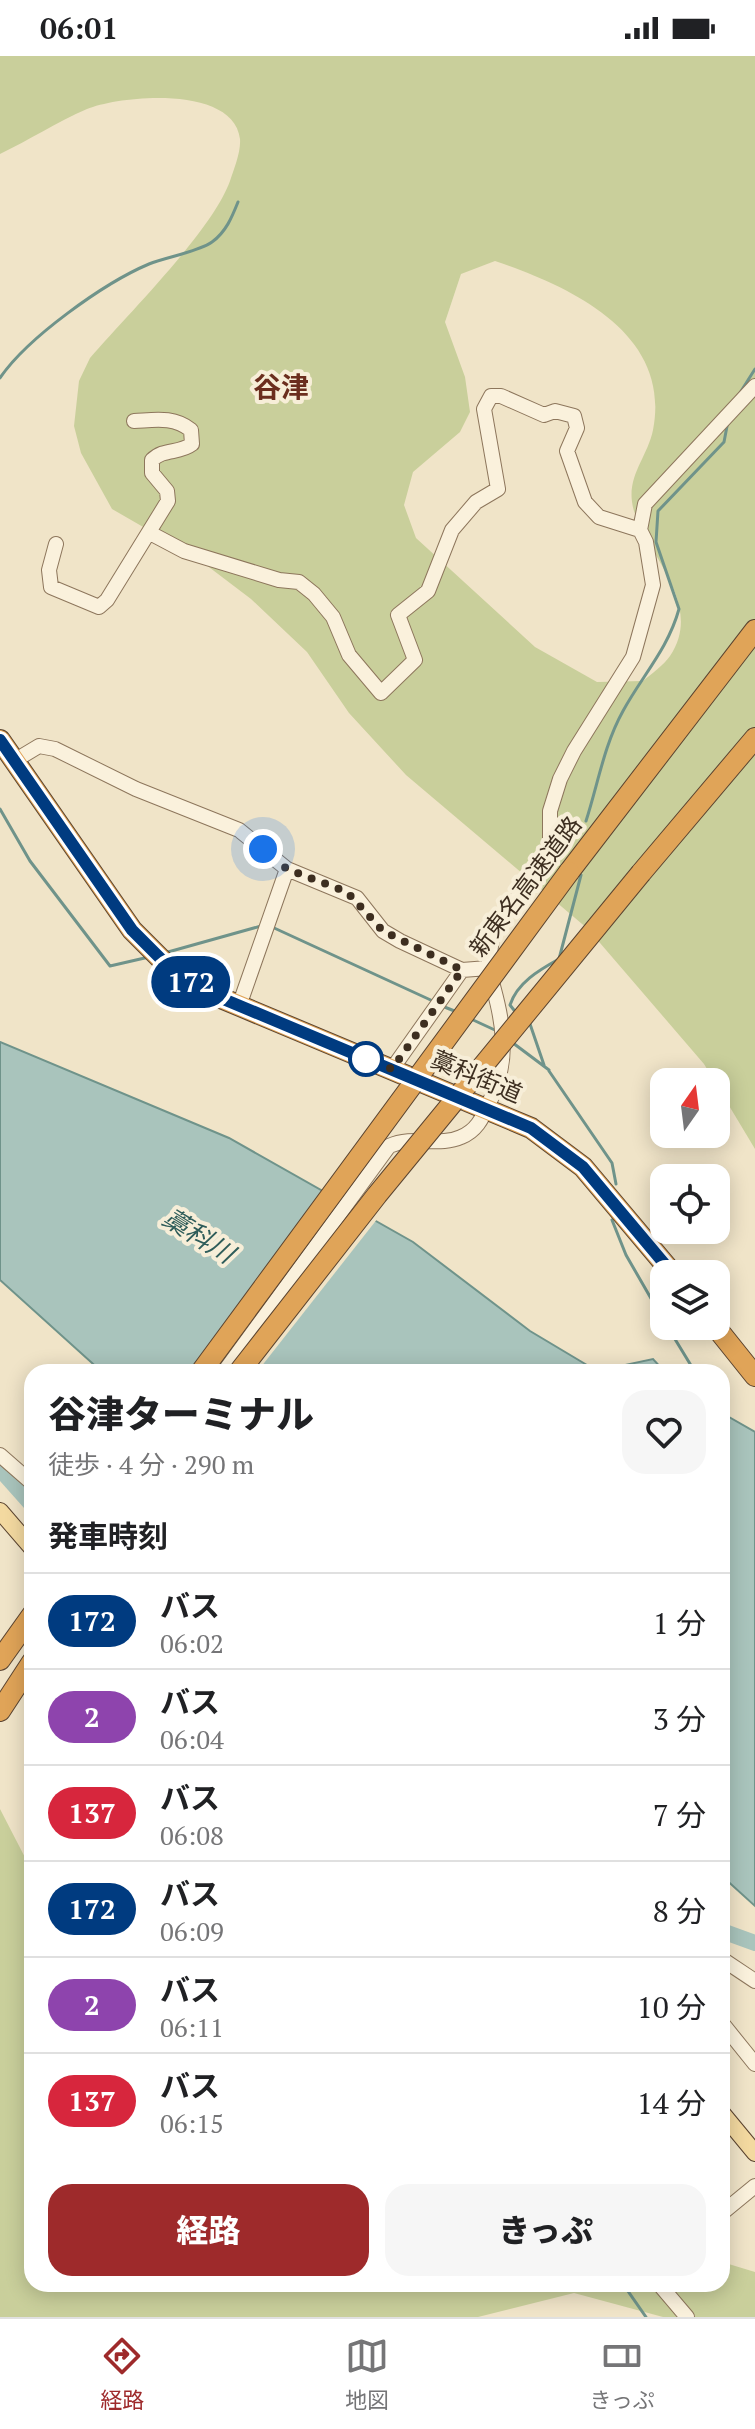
<!DOCTYPE html>
<html lang="ja">
<head>
<meta charset="utf-8">
<style>
	:root { --surface:#fff; --page:#f6f6f6; --text:#202124; --muted:#757577; --line:#e0e0e0; --accent:#9e2a2b }
	body { margin:0; font-family:"PT Serif","Noto Sans JP",serif; background:var(--page); color:var(--text); height:100vh; display:flex; flex-direction:column; font-size:30px; white-space:nowrap }
	* { box-sizing:border-box; margin:0 }
	p { font-size:26px; color:var(--muted) }
	.icon { flex:none; width:44px; height:44px; fill:none; stroke:currentColor; stroke-width:2; stroke-linecap:round; stroke-linejoin:round }
	.map { position:relative; flex:1; overflow:hidden }
	.panel { position:absolute; left:24px; top:1308px; width:706px; height:928px; display:flex; flex-direction:column; background:var(--surface); border-radius:24px; box-shadow:0 4px 20px #0003 }
	.panel>* { flex:none }
	.badge { padding:0 16px; border-radius:26px; font-size:28px; line-height:52px }
	.needle { width:52px; rotate:14deg }
	.tools { position:absolute; left:650px; top:1012px; display:grid; gap:16px }
	.tools a { display:grid; place-items:center; width:80px; height:80px; border-radius:16px; background:var(--surface); box-shadow:0 4px 20px #0003; font-size:40px }
	.you { position:absolute; width:40px; height:40px; margin:-20px; border:6px solid #fff; border-radius:50%; background:#1a73e8; box-shadow:0 0 0 12px #1a73e833 }
	.map>.badge { position:absolute; translate:-50% -50%; box-shadow:0 0 0 4px #fff }
	h2 { padding:0 24px; font-size:30px; line-height:72px }
	.round { display:grid; place-items:center; flex:none; width:84px; height:84px; border-radius:24px; background:var(--page) }
	.head { display:flex; align-items:center; justify-content:space-between; height:136px; padding:0 24px }
	h1 { font-size:38px; font-weight:800; line-height:60px }
	.button { display:flex; gap:16px; margin-top:auto; padding:16px 24px }
	.button a { flex:1; height:92px; border-radius:24px; background:var(--accent); color:#fff; font-size:32px; font-weight:800; line-height:92px; text-align:center }
	.button a+a { background:var(--page); color:var(--text) }
	ul { padding:0; list-style:none }
	li { display:flex; align-items:center; gap:24px; height:96px; padding:0 24px; border-top:2px solid var(--line) }
	li div { flex:1 }
	li b { display:block; font-size:30px }
	li em { font-style:normal }
	li .badge { min-width:88px; font-weight:700; text-align:center }
	.status { display:flex; justify-content:space-between; align-items:center; height:56px; padding:0 40px; background:var(--surface); direction:ltr }
	.status svg { height:22px; fill:currentColor }
	.tabs { display:flex; justify-content:space-around; align-items:center; height:112px; border-top:2px solid var(--line); background:var(--surface); font-size:22px; color:var(--muted) }
	.tabs a { display:grid; justify-items:center; gap:4px }
	.tabs .on { color:var(--accent) }
	.map>svg:first-child { display:block }
	.green { fill:#c9cf9b; fill-rule:evenodd }
	.water { fill:#a9c4bc; stroke:#6f938a; stroke-width:2 }
	.pier { fill:#f0e4c8 }
	.lines { fill:none; stroke-linecap:round; stroke-linejoin:round }
	.stream { stroke:#6f938a; stroke-width:3 }
	.river { stroke:#a9c4bc; stroke-width:16 }
	.minor-casing { stroke:#8d765c; stroke-width:16 }
	.major-casing { stroke:#5b4430; stroke-width:18 }
	.highway-casing { stroke:#5b4430; stroke-width:22 }
	.minor { stroke:#faf1dc; stroke-width:14 }
	.major { stroke:#f3d9a0; stroke-width:16 }
	.highway { stroke:#e0a458; stroke-width:20 }
	.highway-bridge-casing { stroke:#5b4430; stroke-width:22; stroke-linecap:butt }
	.highway-bridge { stroke:#e0a458; stroke-width:20 }
	.line-casing { stroke:#fff; stroke-width:18 }
	.line { stroke:#003b80; stroke-width:12 }
	.walk { stroke:#3d2e20; stroke-width:8; stroke-dasharray:0 14.4 }
	.stop-dot { fill:#fff; stroke:#003b80; stroke-width:4 }
	.labels { text-anchor:middle; dominant-baseline:central; stroke-width:8; stroke-linejoin:round; paint-order:stroke }
	.street-label { font-size:24px; fill:#3d2e20; stroke:#f7eed8 }
	.water-label { font-size:26px; font-style:italic; fill:#2f5d5a; stroke:#f7eed8 }
	.quarter-label { font-size:28px; font-weight:bold; fill:#6b2e1e; stroke:#f7eed8 }
</style>
</head>
<body>
<div class="status"><b>06:01</b><svg viewBox="0 0 49 12"><path d="M0 12V9h3v3zM5 12V6h3v6zM10 12V3h3v9zM15 12V0h3v12zM26 1h20v11H26zM47 4h2v5h-2z"/></svg></div>
<div class="map">
<svg width="755" height="2261" viewBox="0 0 755 2261">
	<rect width="100%" height="100%" fill="#f0e4c8"/>
	<path class="green" d="M0 0H755V1093L704 1008 588 873 406 719 349 657 307 596 251 543 197 502 112 453 81 397 74 370 79 325 90 302C128 258 212 175 230 125 234 113 241 96 240 83 234 29 121 39 87 53 57 66 29 84 0 98ZM495 205C571 231 672 277 653 374 647 403 624 422 634 455 649 501 704 549 670 600 664 609 651 618 643 625L597 626 535 591 416 482 404 449 413 416 460 376 470 356 465 321 445 266 461 218Z
		M0 1753 32 1815V2228H722V2206L755 2216V2261H663L574 2237 478 2261H0Z"/>
	<path class="water" d="M0 986 229 1082 413 1186 530 1275 597 1315 653 1303 665 1316H102L0 1224Z
		M722 1357 755 1376V1850L722 1820Z"/>
	<path class="pier" d="M357 1150 378 1162 257 1316H228Z"/>
	<g class="lines">
		<path class="stream" d="M0 322C27 282 104 227 149 208 166 201 198 196 212 186 226 176 232 161 238 146
			M738 340 755 313
			M0 753 30 805 110 910 149 901
			M586 765C598 728 604 689 623 655 642 620 668 593 679 553L656 486 658 455 724 386 728 365
			M272 871 435 946
			M168 896 261 870
			M442 950 457 956
			M517 958 510 949C517 927 539 914 559 903L581 819
			M471 963 497 975
			M530 968 544 1009
			M513 987 549 1014
			M549 1015 612 1107 616 1128
			M612 1164 626 1199 664 1265
			M667 1270 695 1316
			M623 2228 646 2261"/>
		<path class="river" d="M0 1413 32 1449
			M722 1875 755 1887"/>
		<defs>
			<path id="minor" d="M150 477 184 495 279 524 299 526 314 538 333 561 349 599 381 637 415 604 398 559 428 535 452 474 476 446 498 433 484 353 491 340H501L544 359 555 355 574 360 577 372 567 395 585 446 599 461 640 474
				M56 488 49 514 51 531 99 551 107 544 168 445 167 435 152 417V404C164 392 179 398 192 388L191 374C173 360 155 364 134 365
				M14 705 39 690 55 693 136 733 239 774 287 813 357 842 383 875 400 885 462 914 488 912C502 961 513 1001 488 1049 482 1063 476 1075 461 1081 439 1091 414 1079 389 1090L224 1316
				M488 912 492 883 502 863 544 804 550 784V755L560 723 574 695 633 601 653 529 646 486 640 474 645 448 755 330
				M239 950 287 813
				M392 1013 462 914
				M0 1399 32 1427
				M722 1903 755 1925
				M722 1967 755 2008
				M722 2157 755 2130
				M659 2228 687 2261"/>
			<path id="major" d="M0 1455 32 1492
				M722 2057 755 2097"/>
			<path id="highway" d="M0 684 132 874 175 917 209 937 531 1072 583 1111 673 1218
				M569 816 755 574
				M641 817 755 682
				M715 1270 755 1320
				M0 1604 32 1559
				M0 1655 32 1606"/>
		</defs>
		<use href="#minor" class="minor-casing"/>
		<use href="#major" class="major-casing"/>
		<use href="#highway" class="highway-casing"/>
		<use href="#minor" class="minor"/>
		<use href="#major" class="major"/>
		<use href="#highway" class="highway"/>
		<defs>
			<path id="highway-bridge" d="M201 1316 569 816
				M239 1316 377 1139 641 817"/>
		</defs>
		<use href="#highway-bridge" class="highway-bridge-casing"/>
		<use href="#highway-bridge" class="highway-bridge"/>
	</g>
	<g class="lines">
		<defs>
			<path id="line" d="M0 684 132 874 175 917 209 937 531 1072 583 1111 673 1218"/>
		</defs>
		<use href="#line" class="line-casing"/>
		<use href="#line" class="line"/>
		<path class="walk" d="M263 793 287 813 347 836 383 875 462 914 392 1013 366 1003"/>
	</g>
	<circle class="stop-dot" cx="366" cy="1003" r="16"/>
	<g class="labels">
		<g class="street-label">
			<text transform="translate(525 830) rotate(-53)">新東名高速道路</text>
			<text transform="translate(477 1020) rotate(23)">藁科街道</text>
		</g>
		<g class="water-label">
			<text transform="translate(199 1179) rotate(32)">藁科川</text>
		</g>
		<g class="quarter-label">
			<text x="281" y="330">谷津</text>
		</g>
	</g>
</svg>
<div class="tools">
<a><svg class="needle" viewBox="-14 -14 28 28"><path d="M0-13l5 13h-10z" fill="#e53935"/><path d="M0 13l5-13h-10z" fill="#757577"/></svg></a>
<a><svg class="icon" aria-label="locate" viewBox="0 0 24 24"><circle cx="12" cy="12" r="6"/><path d="M12 2v4M12 18v4M2 12h4M18 12h4"/></svg></a>
<a><svg class="icon" aria-label="layers" viewBox="0 0 24 24"><path d="M12 4l9 5-9 5-9-5zM3 14l9 5 9-5"/></svg></a>
</div>
<div class="you" style="left:263px;top:793px"></div>
<b class="badge" style="left:191px;top:926px;background:#003b80;color:#fff">172</b>
<section class="panel">
<div class="head"><div><h1>谷津ターミナル</h1><p>徒歩 · 4 分 · 290 m</p></div><a class="round"><svg class="icon" aria-label="heart" viewBox="0 0 24 24"><path d="M12 20l-8-8c-3-5 5-10 8-4 3-6 11-1 8 4z"/></svg></a></div>
<h2>発車時刻</h2>
<ul>
<li><span class="badge" style="background:#003b80;color:#fff">172</span><div><b>バス</b><p>06:02</p></div><em>1 分</em></li>
<li><span class="badge" style="background:#8e44ad;color:#fff">2</span><div><b>バス</b><p>06:04</p></div><em>3 分</em></li>
<li><span class="badge" style="background:#d7263d;color:#fff">137</span><div><b>バス</b><p>06:08</p></div><em>7 分</em></li>
<li><span class="badge" style="background:#003b80;color:#fff">172</span><div><b>バス</b><p>06:09</p></div><em>8 分</em></li>
<li><span class="badge" style="background:#8e44ad;color:#fff">2</span><div><b>バス</b><p>06:11</p></div><em>10 分</em></li>
<li><span class="badge" style="background:#d7263d;color:#fff">137</span><div><b>バス</b><p>06:15</p></div><em>14 分</em></li>
</ul>
<div class="button"><a>経路</a><a>きっぷ</a></div>
</section>
</div>
<nav class="tabs">
<a class="on"><svg class="icon" aria-label="directions" viewBox="0 0 24 24"><path d="M12 3l9 9-9 9-9-9zM9 14v-3h6M13 9l2 2-2 2"/></svg>経路</a>
<a><svg class="icon" aria-label="map" viewBox="0 0 24 24"><path d="M3 6l6-2 6 2 6-2v14l-6 2-6-2-6 2zM9 4v14M15 6v14"/></svg>地図</a>
<a><svg class="icon" aria-label="tickets" viewBox="0 0 24 24"><path d="M3 7h18v10H3zM15 7v10"/></svg>きっぷ</a>
</nav>
</body>
</html>
